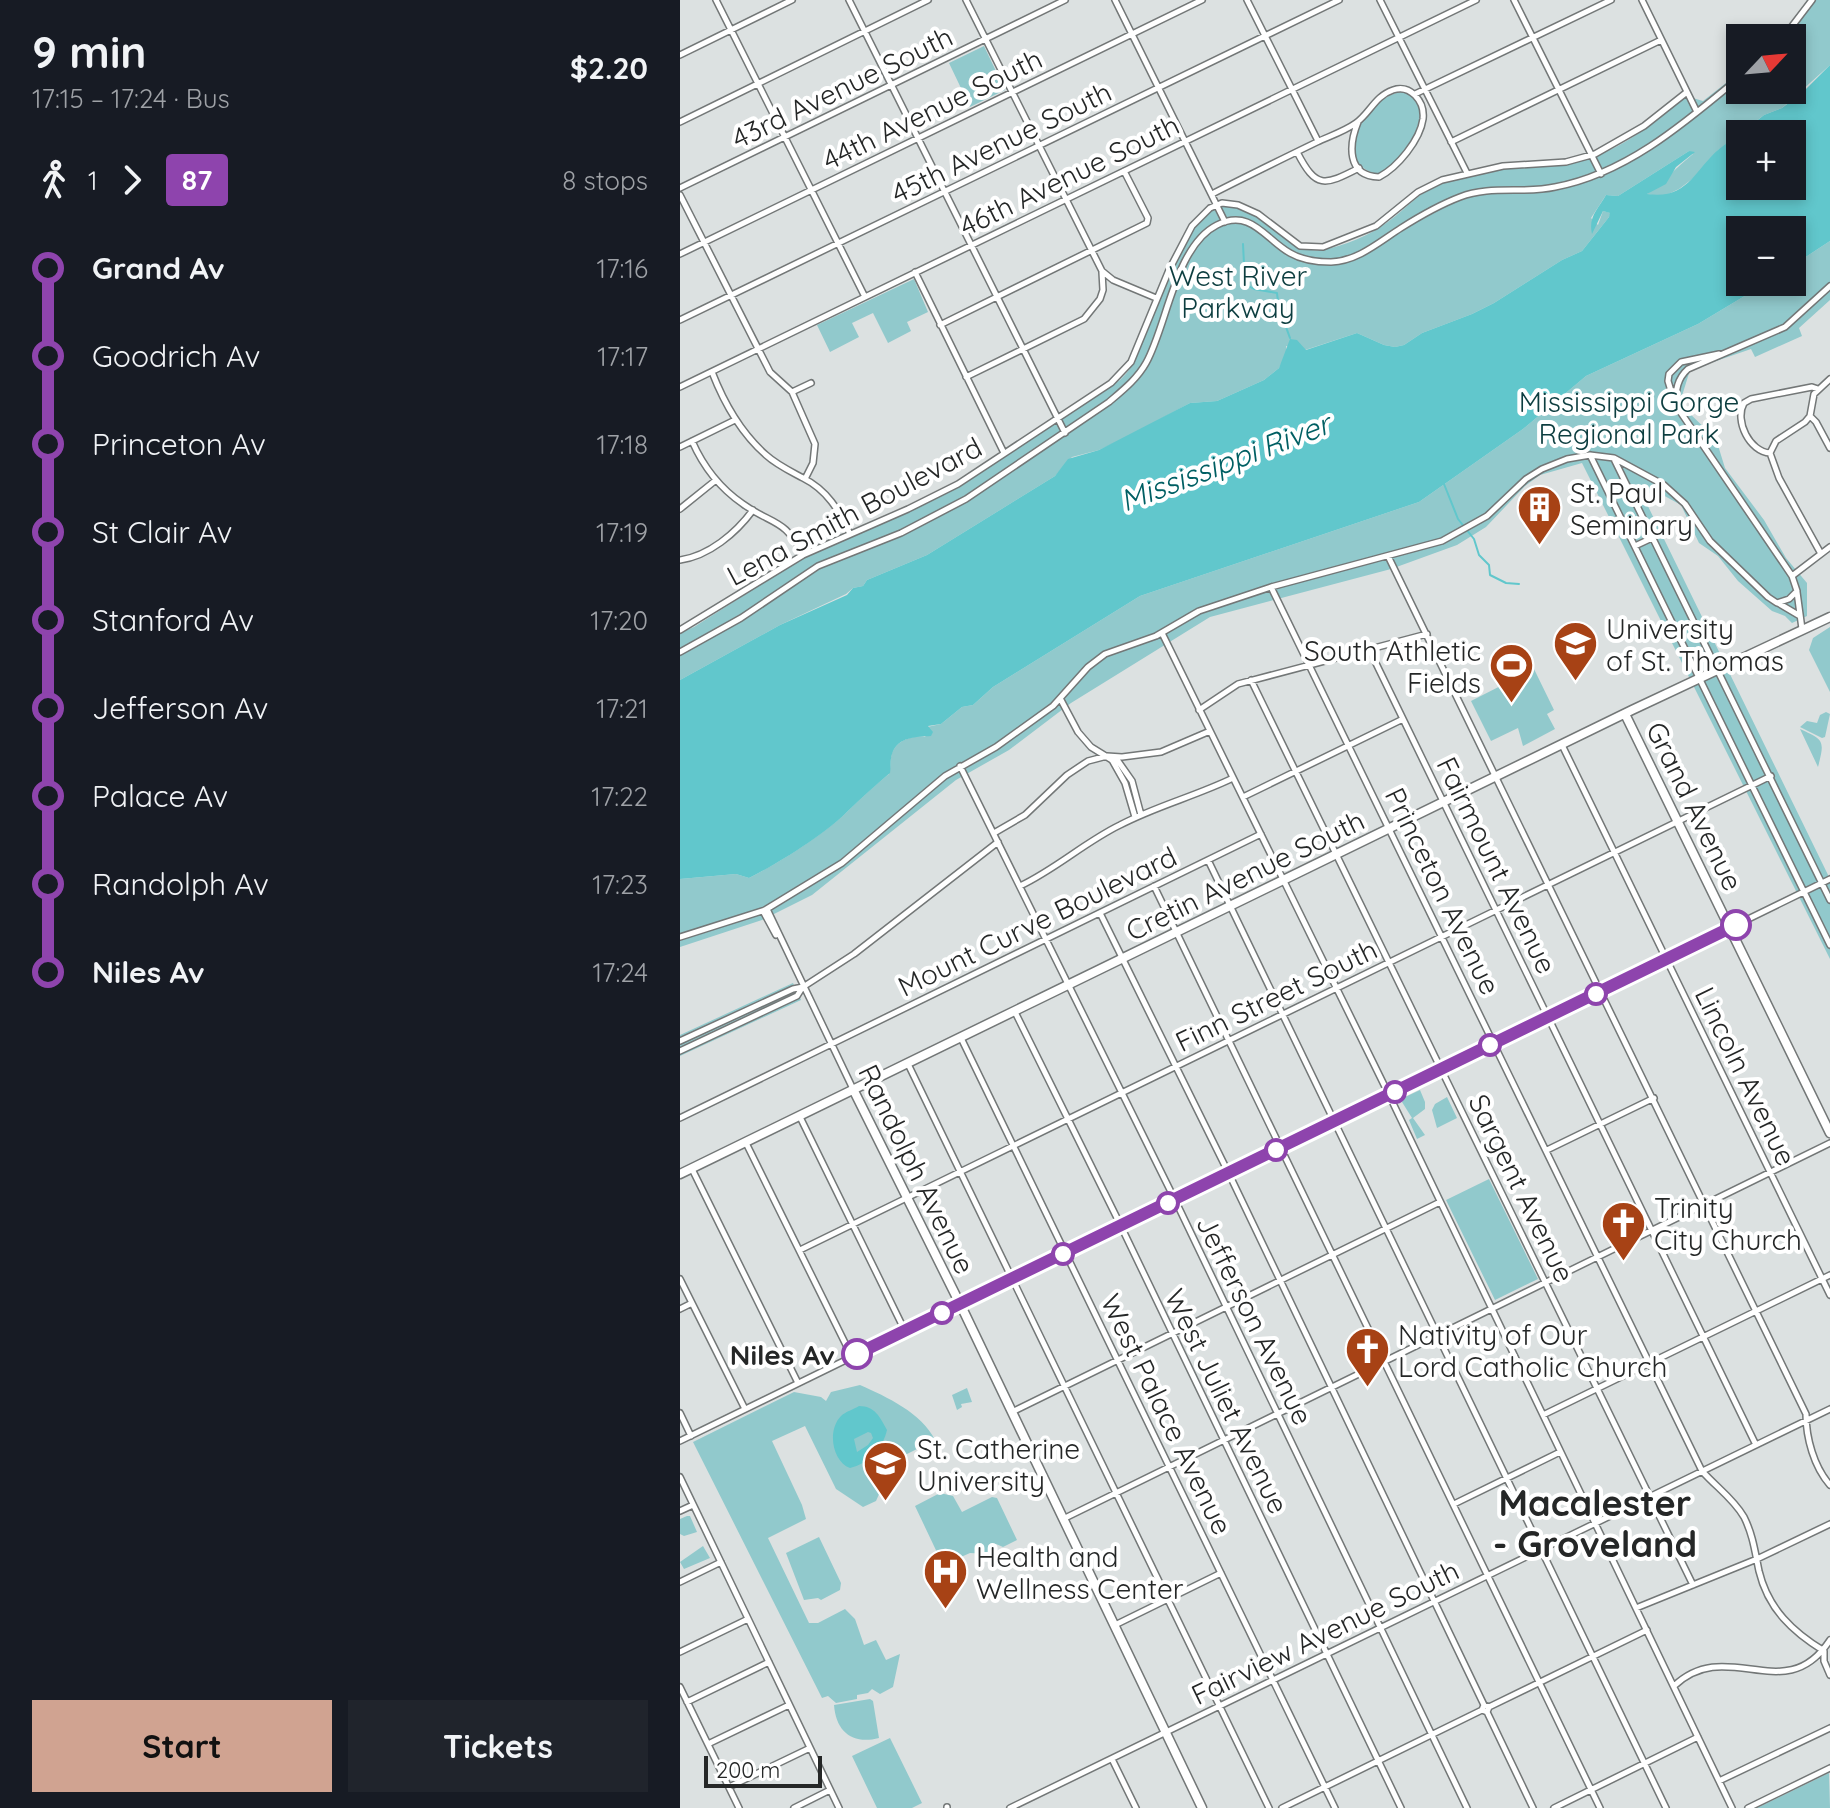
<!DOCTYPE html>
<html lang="en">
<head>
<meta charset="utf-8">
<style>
	:root { --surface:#171b24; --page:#20242c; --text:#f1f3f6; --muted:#9ea1a6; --accent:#d0a391 }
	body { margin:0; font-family:Quicksand,sans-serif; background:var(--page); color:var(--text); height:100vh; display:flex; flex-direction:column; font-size:30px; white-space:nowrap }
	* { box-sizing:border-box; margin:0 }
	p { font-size:26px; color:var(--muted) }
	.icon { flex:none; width:44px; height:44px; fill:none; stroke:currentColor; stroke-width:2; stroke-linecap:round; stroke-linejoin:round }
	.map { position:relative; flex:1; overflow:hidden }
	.side { display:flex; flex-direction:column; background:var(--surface); width:680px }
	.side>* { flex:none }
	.badge { padding:0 16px; border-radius:6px; font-size:28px; line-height:52px }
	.needle { width:52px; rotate:64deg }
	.fabs { position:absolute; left:1046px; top:24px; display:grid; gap:16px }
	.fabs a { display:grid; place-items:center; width:80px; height:80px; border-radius:0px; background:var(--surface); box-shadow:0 4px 12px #0003; font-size:40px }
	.scale { position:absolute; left:24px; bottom:20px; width:118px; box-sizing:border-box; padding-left:8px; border:4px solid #252727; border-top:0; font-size:22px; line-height:28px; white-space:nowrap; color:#252727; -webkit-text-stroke:6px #fff; paint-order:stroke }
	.map>.badge { position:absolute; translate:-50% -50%; box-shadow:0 0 0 4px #fff }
	.legs { display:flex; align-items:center; gap:12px; height:88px; padding:0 32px; font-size:26px }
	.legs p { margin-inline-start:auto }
	.headline { display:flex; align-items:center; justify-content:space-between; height:136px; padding:0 32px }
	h1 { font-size:44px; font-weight:800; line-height:60px }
	.cta { display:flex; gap:16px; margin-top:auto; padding:16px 32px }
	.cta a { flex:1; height:92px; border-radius:0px; background:var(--accent); color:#111; font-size:32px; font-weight:800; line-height:92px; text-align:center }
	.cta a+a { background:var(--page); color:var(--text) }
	ul { padding:0 32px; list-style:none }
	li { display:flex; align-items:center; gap:28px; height:88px; font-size:30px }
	li i { display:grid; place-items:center; width:12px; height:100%; margin:0 10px; background:currentColor }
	li i::after { content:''; width:20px; height:20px; margin:-10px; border:6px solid; border-radius:50%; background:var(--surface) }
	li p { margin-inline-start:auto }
	li:first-child i { background:linear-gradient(#0000 50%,currentColor 0) }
	li:last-child i { background:linear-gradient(currentColor 50%,#0000 0) }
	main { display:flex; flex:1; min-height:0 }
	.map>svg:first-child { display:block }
	.green { fill:#91c9cc }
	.water { fill:#61c7cc; fill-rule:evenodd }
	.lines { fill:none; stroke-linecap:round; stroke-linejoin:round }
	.stream { stroke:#61c7cc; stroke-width:2 }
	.minor-casing { stroke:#737777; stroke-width:8 }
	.major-casing { stroke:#737777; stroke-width:11 }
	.minor { stroke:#fff; stroke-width:5 }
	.major { stroke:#fff; stroke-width:8 }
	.line-1-casing { stroke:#fff; stroke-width:18 }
	.line-1 { stroke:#8e44ad; stroke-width:12 }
	.stop-1-dot { fill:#fff; stroke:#8e44ad; stroke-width:4 }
	.labels { text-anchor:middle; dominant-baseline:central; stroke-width:8; stroke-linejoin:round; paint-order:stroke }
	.street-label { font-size:28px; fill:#252727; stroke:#fff }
	.park-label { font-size:28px; fill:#0d3e40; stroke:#fff }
	.poi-label { font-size:28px; fill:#252727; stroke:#fff; text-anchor:start }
	.stop-label { font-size:28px; font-weight:bold; fill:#252727; stroke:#fff; text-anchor:end }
	.water-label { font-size:30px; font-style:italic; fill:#005f63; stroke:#fff }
	.district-label { font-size:36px; font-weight:bold; fill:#252727; stroke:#fff }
</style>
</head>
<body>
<main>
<section class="side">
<div class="headline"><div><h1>9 min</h1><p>17:15 – 17:24 · Bus</p></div><b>$2.20</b></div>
<div class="legs"><svg class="icon" aria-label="walk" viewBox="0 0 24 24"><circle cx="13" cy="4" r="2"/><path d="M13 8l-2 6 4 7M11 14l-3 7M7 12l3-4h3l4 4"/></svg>1<svg class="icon" aria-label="forward" viewBox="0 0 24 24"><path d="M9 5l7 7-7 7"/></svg><b class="badge" style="background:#8e44ad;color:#fff">87</b><p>8 stops</p></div>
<ul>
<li><i style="color:#8e44ad"></i><b>Grand Av</b><p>17:16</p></li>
<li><i style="color:#8e44ad"></i><span>Goodrich Av</span><p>17:17</p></li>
<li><i style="color:#8e44ad"></i><span>Princeton Av</span><p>17:18</p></li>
<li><i style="color:#8e44ad"></i><span>St Clair Av</span><p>17:19</p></li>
<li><i style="color:#8e44ad"></i><span>Stanford Av</span><p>17:20</p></li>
<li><i style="color:#8e44ad"></i><span>Jefferson Av</span><p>17:21</p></li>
<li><i style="color:#8e44ad"></i><span>Palace Av</span><p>17:22</p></li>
<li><i style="color:#8e44ad"></i><span>Randolph Av</span><p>17:23</p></li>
<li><i style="color:#8e44ad"></i><b>Niles Av</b><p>17:24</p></li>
</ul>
<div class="cta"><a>Start</a><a>Tickets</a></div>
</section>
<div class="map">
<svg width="1150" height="1808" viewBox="0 0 1150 1808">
	<rect width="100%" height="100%" fill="#dce1e1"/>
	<path class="green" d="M1127 0H1150V65L1102 108 1084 115 1038 150 1020 173 999 189 982 197 967 194C983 182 997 167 1013 154L1009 151 938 196 926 195 911 218 918 225 923 211 931 213 929 217 902 251 882 260 814 303 792 314 742 333 724 345 715 347 704 345 677 333 625 350 606 346 607 353 599 368 584 380 537 401 510 403 447 437 419 450 392 457 375 476 247 555 187 580 183 586 173 588 166 594 100 625 0 680V633L14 627 124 557 229 512 279 486 440 380C457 364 460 348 467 327 476 299 506 229 530 211 565 184 602 257 642 250 664 246 691 235 709 221 727 208 740 191 762 183 785 174 815 168 839 166 855 165 871 167 887 164 933 156 972 126 1006 96L1023 101 1060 72V90H1112V38H1099L1120 12Z
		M304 46 325 90 290 107 269 63Z
		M723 92C764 104 721 164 698 174 648 164 687 94 723 92Z
		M1150 241V300L1119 328 1122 336 1075 357 1071 349 1010 370 1001 399 1003 407 1036 439 1045 468 1084 520 1106 558 1127 583V616L1112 623 1105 616 1092 611 1058 581 1038 556 1019 543 1001 505 981 494 970 493 963 496 1150 879V959L902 463 860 475 845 486 806 527 777 545 711 569 530 617 391 703 329 750 276 780 132 895 82 920 0 947V879L56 874 69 878C99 863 143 835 168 811 181 798 194 786 209 774 211 767 210 759 212 753 217 740 233 735 245 737L249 730 247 727 261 724 282 707 293 705 313 687 460 596 739 502 843 429 906 376 1018 324 1088 282H1112V266Z
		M234 279 248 312 227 322 231 331 208 343 193 313 172 323 179 337 150 352 137 325Z
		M1150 627V692L1129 650 1133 638Z
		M854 669 874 710 867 714 875 729 843 746 838 728 811 741 791 701Z
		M1146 712 1150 714 1145 737 1142 738 1120 727 1127 721 1137 723 1140 715Z
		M1120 729C1144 740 1145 740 1138 767Z
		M113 983 121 1000 0 1056V1035Z
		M740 1090 745 1102V1109L733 1118 745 1135 737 1139 729 1120 732 1118 722 1102 723 1098Z
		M767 1097 777 1118 757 1128 752 1110 755 1104Z
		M809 1179 858 1279 815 1300 766 1200Z
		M180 1385C207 1397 242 1413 255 1440L221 1457 219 1462 221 1472 215 1480 204 1483 196 1501 183 1507 156 1489 125 1426 92 1441 122 1505 126 1519 88 1538 129 1623H138L165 1609 175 1619 184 1645 196 1640 206 1660 220 1654 213 1687 200 1694 192 1689 188 1693 177 1695V1699L156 1703 148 1696 142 1698 13 1442 114 1392 141 1397 146 1401 151 1392Z
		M287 1388 292 1402 281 1404 282 1407 277 1410 272 1395Z
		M260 1493 273 1496 282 1512 312 1497 317 1498 337 1540 323 1547 316 1544 308 1548V1554L290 1553 263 1565 235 1506Z
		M7 1516H10L17 1532 4 1536 0 1534V1519Z
		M139 1537 161 1583 160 1590 141 1600 138 1598 124 1600 106 1553Z
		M23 1546 30 1558 4 1569 0 1562Z
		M190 1699 193 1701 199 1738C173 1745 156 1732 154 1705Z
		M210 1738 242 1803 232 1808H197L172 1756Z
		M1149 1773 1150 1808H1077Z"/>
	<path class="water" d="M1150 65V241L1112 266V230H1060V282H1088L1018 324 906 376 843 429 739 502 460 596 313 687 293 705 282 707 261 724 248 726 253 732 251 736C237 737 218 736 212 754 210 759 211 767 210 773 195 786 181 798 168 811 144 835 99 863 69 878L56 874 0 879V680L100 625 167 595 173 588 183 586 187 580 247 555 375 476 388 459 419 450 510 403 537 401 584 380 599 368 610 339 617 340 626 350 677 333 704 345 715 347 724 345 742 333 792 314 814 303 882 260 902 251 929 217 930 213 923 211 912 234C908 217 918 209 926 195L938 196 1009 151 1015 152 996 167 986 184 967 194C1007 200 1014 171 1039 149 1045 144 1053 139 1060 134V186H1112V134H1060L1084 115 1102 108 1124 91Z
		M179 1406C195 1406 200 1417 207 1430 203 1448 188 1464 170 1468 152 1461 147 1430 161 1416 165 1412 174 1409 179 1406ZM188 1432 191 1433 193 1438 188 1445 177 1452 174 1439Z"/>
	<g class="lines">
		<path class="stream" d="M563 244 565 284 574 289 597 293C598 308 605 324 610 338
			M764 484 778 519 794 539 799 555 809 565 810 575 826 583 839 584"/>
		<defs>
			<path id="minor" d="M36 0 185 297
				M169 0 385 433
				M286 0 422 271 433 280 476 298
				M435 0 545 222
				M567 0 638 141
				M700 0 787 173
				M834 0 921 174
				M962 0 1016 110
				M1103 38 1132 0
				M0 55 112 0
				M735 94 931 0
				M0 122 248 0
				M771 142 981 40
				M617 152C636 189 644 186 679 168
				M0 188 385 0
				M532 194C567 176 602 159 637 142 650 136 665 131 676 123 690 113 695 96 713 90 730 84 745 101 743 119 740 140 718 167 699 177 666 176 669 144 678 122
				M0 195 90 372 112 392 135 444 133 463 125 479
				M0 254 522 0
				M235 272 324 453
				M0 320 659 0
				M260 325 467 223 468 218 444 171
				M32 372C44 403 61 433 86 455 97 465 110 471 123 478 147 490 159 510 170 534
				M286 377 404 319 420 299 423 290 422 272
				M0 387 796 0
				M112 392 131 383
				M998 404C994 391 998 378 1008 369L1105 327 1150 286
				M1130 416 1136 422 1150 448
				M12 441C23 466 41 489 63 504 92 525 105 518 123 555
				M0 447 55 420
				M1090 453C1070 452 1054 421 1064 403L1071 399 1132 387 1138 389
				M910 455 1150 945
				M934 459 1150 900
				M0 509 36 480
				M955 546 972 538
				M1140 552 1099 478 1090 453 1096 441 1125 422 1130 416 1134 394 1150 379
				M708 556 1126 1414C1126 1438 1134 1467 1150 1485
				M0 560C29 556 56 533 73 510
				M1112 576 1150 547
				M591 587 1022 1471C1036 1487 1053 1498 1064 1517 1073 1535 1075 1552 1079 1571 1088 1609 1113 1632 1144 1651V1661L1150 1675
				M1117 592 1122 629
				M1098 603 1120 616
				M0 630 123 555 228 509 278 484 431 383 451 362 489 270 512 226 530 208 542 203 558 205 578 214 620 246 643 247 696 226 738 192 762 180 823 166 886 162 915 154 964 126 1007 92
				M482 633 711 1099 1052 1808
				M689 649 1076 1445
				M0 652 61 618 138 566 221 533 286 499 429 402C443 390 457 379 466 363 487 326 495 246 537 225 571 208 585 239 610 253 622 260 637 262 651 262 678 261 699 242 721 228 740 216 759 205 780 197 810 185 844 194 875 187 946 174 1006 122 1060 77
				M571 680 1013 1585
				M381 700 398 732 411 747 432 760 445 783 455 817
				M519 710 558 684 747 634
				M882 745 1150 1295
				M433 760 438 761 452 781 461 815
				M280 766 497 1204 787 1808
				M563 797 723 719
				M314 833 345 815 387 775 408 761 427 756 442 757 481 752 530 731
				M528 860 986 1808
				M340 886C376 869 405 842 440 825 476 806 516 796 553 778
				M474 886 920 1808
				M87 909 174 1091
				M83 911 96 935
				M420 913 551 1178 804 1705
				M0 937 85 910 162 863 265 776 316 747 373 706 408 667 425 654 476 636 519 611 591 587 762 541 807 516 846 479 862 469 887 459 910 455 934 458 984 485 1005 504 1030 541 1088 597 1097 603 1109 599 1117 591 1112 576 995 404 988 381 989 374 1001 362 1039 354
				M335 1012 438 1220 721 1808
				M281 1038 655 1808
				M0 1041 113 989 123 987 174 954 318 842
				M0 1051 117 996 122 988
				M228 1064 589 1808
				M120 1117 225 1331
				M0 1118 581 834
				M66 1143 172 1357
				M867 1150 974 1098
				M12 1169 118 1383
				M120 1250 1091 776
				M0 1279 65 1409
				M0 1309 12 1303
				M332 1412 760 1202
				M0 1413 11 1436
				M863 1415 1150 1275
				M0 1441 1150 879
				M0 1477 159 1808
				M774 1504 880 1452
				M0 1511 13 1505
				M383 1519 1150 1143
				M0 1582 41 1562
				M956 1608 1077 1559 1150 1524
				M435 1625 541 1573
				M0 1652 68 1619
				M994 1686C1048 1635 1105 1709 1150 1640
				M0 1687 59 1808
				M7 1702 89 1662
				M809 1707 967 1630
				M807 1712 853 1808
				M28 1744 109 1705
				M432 1759 456 1808
				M1039 1781 1150 1728
				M49 1787 130 1748
				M267 1807V1808
				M114 1808 150 1790
				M330 1808 1150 1409
				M602 1808 802 1710 807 1712 809 1707 804 1705 802 1710
				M874 1808 1018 1737
				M1068 1808 1150 1768"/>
			<path id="major" d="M945 714 1150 1133
				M174 1091 285 1314 522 1808
				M0 1174 952 710 1150 617"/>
		</defs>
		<use href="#minor" class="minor-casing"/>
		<use href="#major" class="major-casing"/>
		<use href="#minor" class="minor"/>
		<use href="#major" class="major"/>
	</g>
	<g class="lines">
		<defs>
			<path id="line-1" d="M177 1354 1056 925"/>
		</defs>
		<use href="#line-1" class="line-1-casing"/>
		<use href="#line-1" class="line-1"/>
	</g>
	<defs>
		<symbol id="building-pin" viewBox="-11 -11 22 30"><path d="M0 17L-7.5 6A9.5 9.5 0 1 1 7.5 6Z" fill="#a74215" stroke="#fff"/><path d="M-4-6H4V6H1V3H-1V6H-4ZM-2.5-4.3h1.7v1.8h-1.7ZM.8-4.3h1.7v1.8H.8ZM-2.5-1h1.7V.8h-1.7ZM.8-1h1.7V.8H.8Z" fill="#fff"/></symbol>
		<symbol id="university-pin" viewBox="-11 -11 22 30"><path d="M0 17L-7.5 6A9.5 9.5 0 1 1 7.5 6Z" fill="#a74215" stroke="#fff"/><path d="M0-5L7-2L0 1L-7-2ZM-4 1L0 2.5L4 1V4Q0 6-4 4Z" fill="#fff"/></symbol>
		<symbol id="stadium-pin" viewBox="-11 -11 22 30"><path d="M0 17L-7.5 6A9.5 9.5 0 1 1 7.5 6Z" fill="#a74215" stroke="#fff"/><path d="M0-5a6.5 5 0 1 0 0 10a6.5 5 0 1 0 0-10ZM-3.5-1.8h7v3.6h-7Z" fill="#fff"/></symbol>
		<symbol id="church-pin" viewBox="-11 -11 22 30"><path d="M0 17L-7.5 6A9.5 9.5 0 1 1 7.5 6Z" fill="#a74215" stroke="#fff"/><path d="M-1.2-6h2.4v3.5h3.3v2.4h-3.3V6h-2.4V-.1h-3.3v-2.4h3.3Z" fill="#fff"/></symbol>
		<symbol id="hospital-pin" viewBox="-11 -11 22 30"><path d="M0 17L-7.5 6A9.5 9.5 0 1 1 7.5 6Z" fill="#a74215" stroke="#fff"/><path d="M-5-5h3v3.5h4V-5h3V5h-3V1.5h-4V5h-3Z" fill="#fff"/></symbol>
	</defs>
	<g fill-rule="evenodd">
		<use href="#building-pin" x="834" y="482" width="51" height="69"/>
		<use href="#university-pin" x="870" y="618" width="51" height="69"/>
		<use href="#stadium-pin" x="806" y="640" width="51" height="69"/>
		<use href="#church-pin" x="918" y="1198" width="51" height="69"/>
		<use href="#church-pin" x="662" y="1324" width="51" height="69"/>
		<use href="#university-pin" x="180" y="1438" width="51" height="69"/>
		<use href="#hospital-pin" x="240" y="1546" width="51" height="69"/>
	</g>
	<g class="stop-1-dot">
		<circle cx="1056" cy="925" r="14"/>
		<circle cx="916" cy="994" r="10"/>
		<circle cx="810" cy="1045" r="10"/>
		<circle cx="715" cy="1092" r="10"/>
		<circle cx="596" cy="1150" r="10"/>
		<circle cx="488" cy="1203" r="10"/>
		<circle cx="383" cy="1254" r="10"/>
		<circle cx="262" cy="1313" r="10"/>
		<circle cx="177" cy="1354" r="14"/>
	</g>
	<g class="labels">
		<g class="street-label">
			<text transform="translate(162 87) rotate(-26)">43rd Avenue South</text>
			<text transform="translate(252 109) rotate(-26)">44th Avenue South</text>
			<text transform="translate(321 142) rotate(-26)">45th Avenue South</text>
			<text transform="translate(389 175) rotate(-26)">46th Avenue South</text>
			<text transform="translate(174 511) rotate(-28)">Lena Smith Boulevard</text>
			<text transform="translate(1015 806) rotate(64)">Grand Avenue</text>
			<text transform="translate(817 865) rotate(64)">Fairmount Avenue</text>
			<text transform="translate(565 875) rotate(-26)">Cretin Avenue South</text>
			<text transform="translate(763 891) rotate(64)">Princeton Avenue</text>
			<text transform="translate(357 921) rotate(-26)">Mount Curve Boulevard</text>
			<text transform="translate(596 995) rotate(-26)">Finn Street South</text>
			<text transform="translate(1066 1076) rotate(64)">Lincoln Avenue</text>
			<text transform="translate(237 1169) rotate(64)">Randolph Avenue</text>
			<text transform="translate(842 1188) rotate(64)">Sargent Avenue</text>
			<text transform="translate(575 1320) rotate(64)">Jefferson Avenue</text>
			<text transform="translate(547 1401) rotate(64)">West Juliet Avenue</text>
			<text transform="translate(487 1414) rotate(64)">West Palace Avenue</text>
			<text transform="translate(645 1632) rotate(-26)">Fairview Avenue South</text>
		</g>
		<g class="park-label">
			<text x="558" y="275">West River<tspan x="558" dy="32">Parkway</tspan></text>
			<text x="949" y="401">Mississippi Gorge<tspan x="949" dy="32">Regional Park</tspan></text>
		</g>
		<g class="poi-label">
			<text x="890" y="492">St. Paul<tspan x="890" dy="32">Seminary</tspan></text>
			<text x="926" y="628">University<tspan x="926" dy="32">of St. Thomas</tspan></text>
			<text x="801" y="650" text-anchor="end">South Athletic<tspan x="801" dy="32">Fields</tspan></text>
			<text x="974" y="1207">Trinity<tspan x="974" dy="32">City Church</tspan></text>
			<text x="718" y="1334">Nativity of Our<tspan x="718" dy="32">Lord Catholic Church</tspan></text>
			<text x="237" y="1448">St. Catherine<tspan x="237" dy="32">University</tspan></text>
			<text x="296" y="1556">Health and<tspan x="296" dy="32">Wellness Center</tspan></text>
		</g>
		<g class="stop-label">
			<text x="155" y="1354">Niles Av</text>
		</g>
		<g class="water-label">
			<text transform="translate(545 462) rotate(-21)">Mississippi River</text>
		</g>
		<g class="district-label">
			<text x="915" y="1502">Macalester<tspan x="915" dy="41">- Groveland</tspan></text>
		</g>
	</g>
</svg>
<div class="fabs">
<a><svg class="needle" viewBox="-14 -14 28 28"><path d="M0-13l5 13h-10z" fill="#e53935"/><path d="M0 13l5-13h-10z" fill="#9ea1a6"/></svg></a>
<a>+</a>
<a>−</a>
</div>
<div class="scale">200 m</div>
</div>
</main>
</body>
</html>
